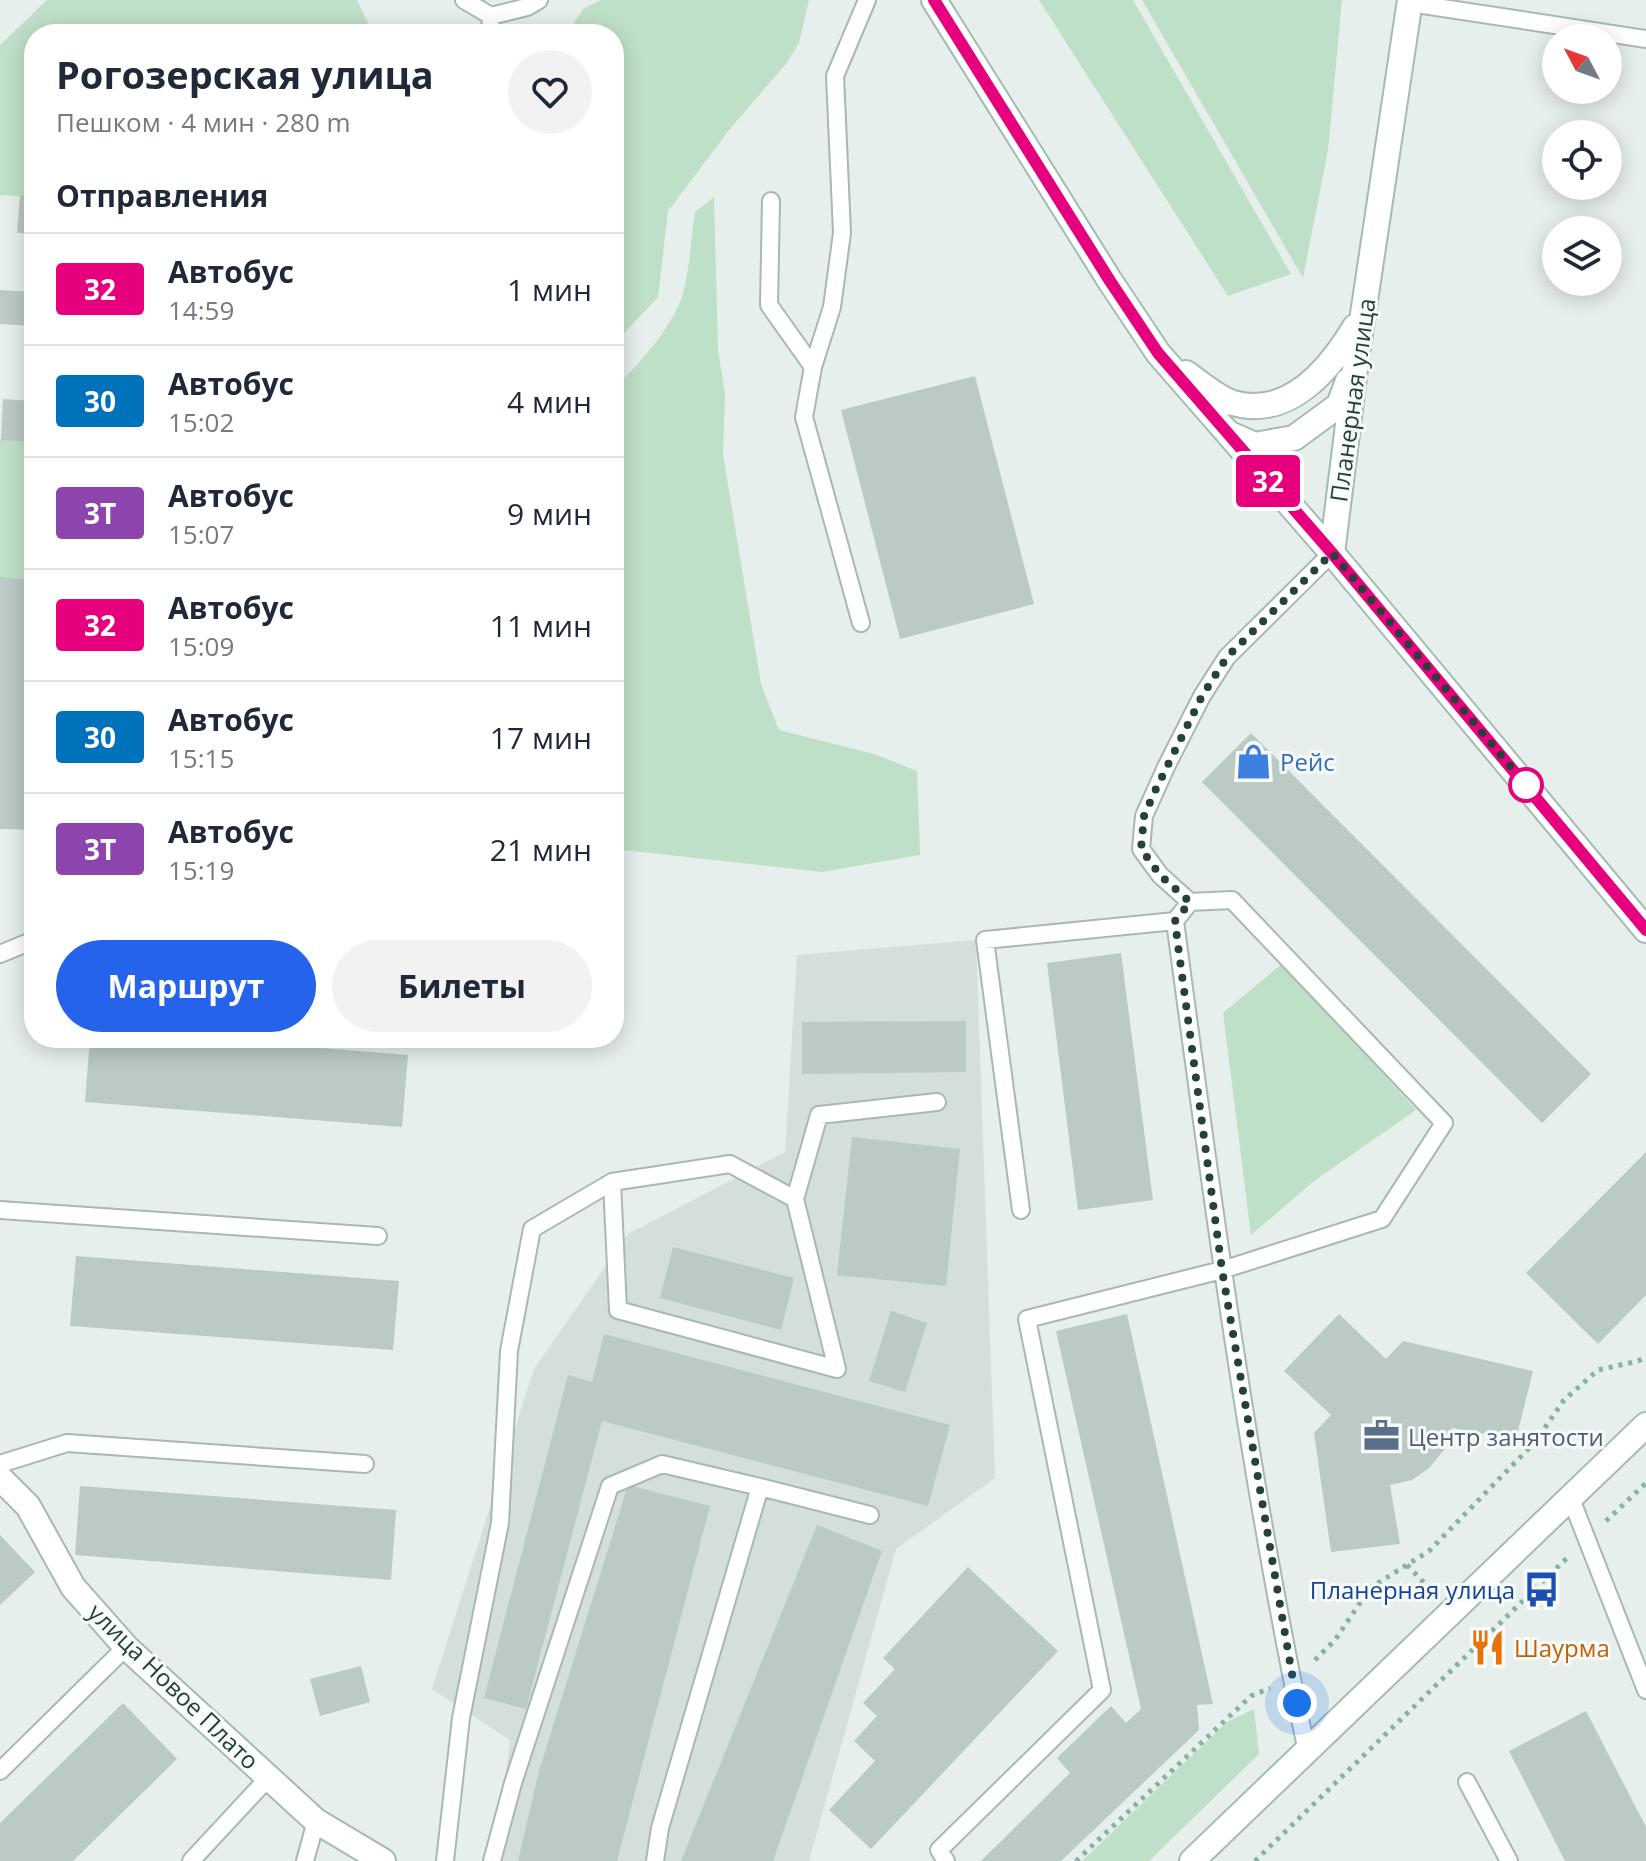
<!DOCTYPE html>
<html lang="ru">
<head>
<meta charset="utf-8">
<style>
	:root { --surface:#fff; --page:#f2f2f3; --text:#1f2937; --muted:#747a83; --line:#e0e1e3; --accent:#2563eb }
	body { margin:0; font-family:"Open Sans",sans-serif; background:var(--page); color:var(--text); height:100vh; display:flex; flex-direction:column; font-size:30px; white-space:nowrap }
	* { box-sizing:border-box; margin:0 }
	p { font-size:26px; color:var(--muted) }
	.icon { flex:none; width:44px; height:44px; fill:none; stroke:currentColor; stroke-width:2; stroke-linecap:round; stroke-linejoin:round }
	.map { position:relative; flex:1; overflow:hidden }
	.side { position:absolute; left:24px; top:24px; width:600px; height:1024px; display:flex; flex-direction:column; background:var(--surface); border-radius:32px; box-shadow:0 4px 20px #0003 }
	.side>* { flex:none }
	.badge { padding:0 16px; border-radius:6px; font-size:28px; line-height:52px }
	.needle { width:52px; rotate:311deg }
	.controls { position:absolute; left:1542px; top:24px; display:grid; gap:16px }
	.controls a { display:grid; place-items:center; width:80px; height:80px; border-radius:50%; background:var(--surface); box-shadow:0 4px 20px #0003; font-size:40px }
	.you { position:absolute; width:40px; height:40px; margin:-20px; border:6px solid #fff; border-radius:50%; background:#1a73e8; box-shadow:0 0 0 12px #1a73e833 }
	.map>.badge { position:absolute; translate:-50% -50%; box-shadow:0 0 0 4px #fff }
	h2 { padding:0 32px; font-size:30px; line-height:72px }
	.round { display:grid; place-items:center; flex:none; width:84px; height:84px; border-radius:42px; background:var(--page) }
	.headline { display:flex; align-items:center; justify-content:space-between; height:136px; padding:0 32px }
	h1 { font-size:38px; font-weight:700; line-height:60px }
	.action { display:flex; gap:16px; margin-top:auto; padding:16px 32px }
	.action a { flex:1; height:92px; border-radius:48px; background:var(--accent); color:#fff; font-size:32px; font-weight:700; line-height:92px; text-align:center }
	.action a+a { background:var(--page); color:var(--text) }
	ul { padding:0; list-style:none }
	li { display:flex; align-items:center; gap:24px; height:112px; padding:0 32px; border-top:2px solid var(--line) }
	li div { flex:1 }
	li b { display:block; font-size:30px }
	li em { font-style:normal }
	li .badge { min-width:88px; font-weight:700; text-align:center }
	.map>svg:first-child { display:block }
	.built { fill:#d4dfda }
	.green { fill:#bfe0c8 }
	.building { fill:#bbcac4 }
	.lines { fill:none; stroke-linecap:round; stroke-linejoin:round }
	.service-casing { stroke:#a8b8b2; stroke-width:20 }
	.minor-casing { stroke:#a8b8b2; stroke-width:28 }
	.secondary-casing { stroke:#a4bbb3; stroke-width:28 }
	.path { stroke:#86b3a5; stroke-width:5; stroke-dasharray:4 6; stroke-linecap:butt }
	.service { stroke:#fff; stroke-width:16 }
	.minor { stroke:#fff; stroke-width:24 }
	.secondary { stroke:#fff; stroke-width:24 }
	.line-casing { stroke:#fff; stroke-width:18 }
	.line { stroke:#e6007e; stroke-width:12 }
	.walk { stroke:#24423a; stroke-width:8; stroke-dasharray:0 14.4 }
	.stop-dot { fill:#fff; stroke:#e6007e; stroke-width:4 }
	.labels { text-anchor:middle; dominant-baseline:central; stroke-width:6; stroke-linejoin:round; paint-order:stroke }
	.street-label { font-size:24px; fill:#24423a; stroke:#f7fbf9 }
	.shop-label { font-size:24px; fill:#366cbe; stroke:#f7fbf9; text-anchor:start }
	.service-label { font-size:24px; fill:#4e5e75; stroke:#f7fbf9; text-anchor:start }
	.transit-label { font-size:24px; fill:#164399; stroke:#f7fbf9; text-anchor:end }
	.food-label { font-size:24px; fill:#c56008; stroke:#f7fbf9; text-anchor:start }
</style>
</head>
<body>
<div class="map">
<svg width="1646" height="1861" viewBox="0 0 1646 1861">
	<rect width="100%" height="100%" fill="#e6efeb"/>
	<path class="built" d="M976 940 995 1478 896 1549 809 1861H495L510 1740 432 1689 534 1369 628 1234 785 1152 797 955Z"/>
	<path class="green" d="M47 0H357L373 34H34V197L0 195V45Z
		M601 0H809L799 43 786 64 729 130 668 211 658 297 614 344V34H567L583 9Z
		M1039 0H1133L1291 274 1228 296Z
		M1142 0H1342L1328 150 1303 278Z
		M714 197 718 350 725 393 723 455 761 684 779 730 877 755 917 771 920 855 822 872 614 849V388C637 367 676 323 683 293 690 267 691 238 695 212Z
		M0 439 34 442V558L26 579 0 578Z
		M1283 963 1416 1110 1314 1181 1251 1235 1223 1013Z
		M1254 1709 1259 1754 1149 1861H1082L1227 1722Z"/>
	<path class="building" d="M20 195 34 196V234L17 233Z
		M0 290 34 292V326L0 324Z
		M975 376 1034 604 900 639 841 410Z
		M3 399 34 401V442L1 440Z
		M0 577 34 580V830L0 829Z
		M1251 733 1591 1074 1542 1123 1202 782Z
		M1121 953 1153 1200 1078 1210 1047 963Z
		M966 1021V1072L802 1074V1022Z
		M90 1038H194L408 1055 402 1127 85 1102Z
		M428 1038H511L510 1048 428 1042Z
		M852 1137 960 1149 946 1286 837 1275Z
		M1646 1152V1295L1598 1344 1526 1273Z
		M673 1247 794 1278 781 1330 660 1298Z
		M76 1256 399 1281 393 1350 70 1326Z
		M891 1311 927 1323 905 1392 869 1381Z
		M1127 1314 1213 1704 1197 1705 1199 1730 1061 1861H981L1070 1773 1057 1758 1111 1706 1126 1723 1141 1709 1056 1331Z
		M1339 1314 1386 1359 1403 1341 1533 1371 1516 1439 1452 1428 1444 1450 1429 1468 1412 1480 1390 1485 1400 1544 1331 1552 1314 1433 1331 1415 1284 1371Z
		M604 1334 950 1425 928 1506 602 1421 526 1709 484 1698 568 1375 592 1382Z
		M628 1485 710 1506 617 1861H518L539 1771Z
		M80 1486 396 1510 391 1580 75 1555Z
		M817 1525 882 1551 773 1861H681Z
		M0 1535 35 1572 0 1605Z
		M968 1567 1058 1651 871 1849 829 1810 875 1761 854 1741 877 1716 863 1703 895 1669 883 1658Z
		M361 1666 370 1702 320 1716 310 1679Z
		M123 1703 177 1759 73 1861H0V1823Z
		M1586 1711 1646 1827V1861H1565L1509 1751Z"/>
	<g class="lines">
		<defs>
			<path id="service" d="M464 0 491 16
				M1410 3 1646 39
				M490 34 491 16 527 7 539 0
				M771 201 769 305 813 367
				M861 623 804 417 813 367 832 307 842 233 835 76 867 0
				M1190 902 1160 875 1141 849 1144 816 1167 765 1202 696 1227 657 1332 553
				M0 954 34 940
				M795 1199 819 1115 937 1102
				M0 1210 378 1236
				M1021 1210 985 940 1175 921
				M0 1464 67 1443 365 1464
				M1571 1499 1646 1690
				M0 1771 126 1647
				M1467 1782 1509 1861
				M191 1861 269 1777
				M305 1861 316 1821
				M445 1861 461 1718 500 1523 509 1351 532 1229 612 1182 730 1164 795 1199 837 1369 618 1310 612 1182
				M492 1861 513 1783 610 1486 662 1464 760 1487
				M655 1861 660 1828 760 1487 870 1515
				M946 1861 939 1850 1102 1690 1027 1319 1222 1270 1382 1219 1444 1123 1232 900 1190 902 1175 921C1212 1199 1249 1478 1307 1752"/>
			<path id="minor" d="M0 1478 28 1506 73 1587 126 1647 316 1821 383 1861"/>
			<path id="secondary" d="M934 0 1110 281 1158 353 1332 553 1646 930
				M1186 373C1200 383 1217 398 1233 403 1289 419 1330 369 1355 327
				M1230 434 1255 445 1294 438 1339 405 1348 381
				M1332 553 1356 361 1410 0
				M1192 1861 1646 1425"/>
		</defs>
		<use href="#service" class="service-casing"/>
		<use href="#minor" class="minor-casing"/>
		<use href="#secondary" class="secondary-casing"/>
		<path class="path" d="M1606 1521 1646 1483
			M1407 1565 1431 1590
			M1315 1660 1335 1640 1370 1588 1429 1551 1535 1442 1564 1400 1598 1370 1638 1361 1646 1357
			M1076 1861 1251 1696 1270 1688
			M1255 1861 1567 1558"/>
		<use href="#service" class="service"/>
		<use href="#minor" class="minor"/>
		<use href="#secondary" class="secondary"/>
	</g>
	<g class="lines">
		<defs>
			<path id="line" d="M934 0 1110 281 1158 353 1332 553 1646 930"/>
		</defs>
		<use href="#line" class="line-casing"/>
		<use href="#line" class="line"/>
		<path class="walk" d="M1297 1703 1222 1270 1179 953 1175 921 1190 902 1160 875 1141 849 1144 816 1155 791 1202 696 1227 657 1332 553 1526 785"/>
	</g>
	<defs>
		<symbol id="shop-bare" viewBox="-9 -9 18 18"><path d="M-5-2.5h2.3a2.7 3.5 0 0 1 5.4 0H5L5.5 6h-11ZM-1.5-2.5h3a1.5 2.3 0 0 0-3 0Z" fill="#3f7fe0" stroke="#f7fbf9" stroke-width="2.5" paint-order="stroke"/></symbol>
		<symbol id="office-bare" viewBox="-9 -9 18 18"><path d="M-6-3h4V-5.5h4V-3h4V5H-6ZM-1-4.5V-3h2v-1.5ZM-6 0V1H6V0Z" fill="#5c6f8a" stroke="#f7fbf9" stroke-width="2.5" paint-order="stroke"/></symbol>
		<symbol id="bus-bare" viewBox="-9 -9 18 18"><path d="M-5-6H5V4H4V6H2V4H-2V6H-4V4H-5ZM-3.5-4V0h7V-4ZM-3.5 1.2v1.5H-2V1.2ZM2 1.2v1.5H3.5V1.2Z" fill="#1a4fb4" stroke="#f7fbf9" stroke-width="2.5" paint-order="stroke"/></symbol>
		<symbol id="restaurant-bare" viewBox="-9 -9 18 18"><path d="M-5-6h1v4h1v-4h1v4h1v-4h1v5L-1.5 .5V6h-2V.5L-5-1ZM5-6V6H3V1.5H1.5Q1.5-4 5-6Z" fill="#e8710a" stroke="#f7fbf9" stroke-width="2.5" paint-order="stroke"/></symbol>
	</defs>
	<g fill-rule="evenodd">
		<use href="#shop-bare" x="1228" y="736" width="51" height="51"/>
		<use href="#office-bare" x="1356" y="1410" width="51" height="51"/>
		<use href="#bus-bare" x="1516" y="1564" width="51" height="51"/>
		<use href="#restaurant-bare" x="1462" y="1622" width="51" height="51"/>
	</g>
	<circle class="stop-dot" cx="1526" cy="785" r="16"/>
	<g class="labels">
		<g class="street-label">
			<text transform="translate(1352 400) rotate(-82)">Планерная улица</text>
			<text transform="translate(174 1686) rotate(44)">улица Новое Плато</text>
		</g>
		<g class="shop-label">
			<text x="1280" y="761">Рейс</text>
		</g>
		<g class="service-label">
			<text x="1408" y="1436">Центр занятости</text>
		</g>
		<g class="transit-label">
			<text x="1515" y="1589">Планерная улица</text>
		</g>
		<g class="food-label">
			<text x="1514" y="1647">Шаурма</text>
		</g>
	</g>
</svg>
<div class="controls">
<a><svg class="needle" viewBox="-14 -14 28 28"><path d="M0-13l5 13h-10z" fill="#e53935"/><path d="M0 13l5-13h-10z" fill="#747a83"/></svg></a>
<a><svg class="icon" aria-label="locate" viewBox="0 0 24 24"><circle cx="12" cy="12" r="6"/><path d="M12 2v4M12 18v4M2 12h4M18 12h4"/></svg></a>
<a><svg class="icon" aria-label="layers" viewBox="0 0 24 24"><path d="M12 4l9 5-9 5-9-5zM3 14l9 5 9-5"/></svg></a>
</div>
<div class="you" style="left:1297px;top:1703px"></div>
<b class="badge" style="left:1268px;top:481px;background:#e6007e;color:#fff">32</b>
<section class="side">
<div class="headline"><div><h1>Рогозерская улица</h1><p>Пешком · 4 мин · 280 m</p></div><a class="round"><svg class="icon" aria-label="heart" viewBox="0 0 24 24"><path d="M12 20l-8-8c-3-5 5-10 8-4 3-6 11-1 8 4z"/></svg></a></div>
<h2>Отправления</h2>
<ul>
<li><span class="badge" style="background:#e6007e;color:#fff">32</span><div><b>Автобус</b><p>14:59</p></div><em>1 мин</em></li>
<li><span class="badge" style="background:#0072bc;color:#fff">30</span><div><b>Автобус</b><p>15:02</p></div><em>4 мин</em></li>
<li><span class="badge" style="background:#8e44ad;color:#fff">3Т</span><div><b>Автобус</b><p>15:07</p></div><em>9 мин</em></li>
<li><span class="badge" style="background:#e6007e;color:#fff">32</span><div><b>Автобус</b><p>15:09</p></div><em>11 мин</em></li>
<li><span class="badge" style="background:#0072bc;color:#fff">30</span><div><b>Автобус</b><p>15:15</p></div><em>17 мин</em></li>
<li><span class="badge" style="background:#8e44ad;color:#fff">3Т</span><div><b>Автобус</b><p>15:19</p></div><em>21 мин</em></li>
</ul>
<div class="action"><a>Маршрут</a><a>Билеты</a></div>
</section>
</div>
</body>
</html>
